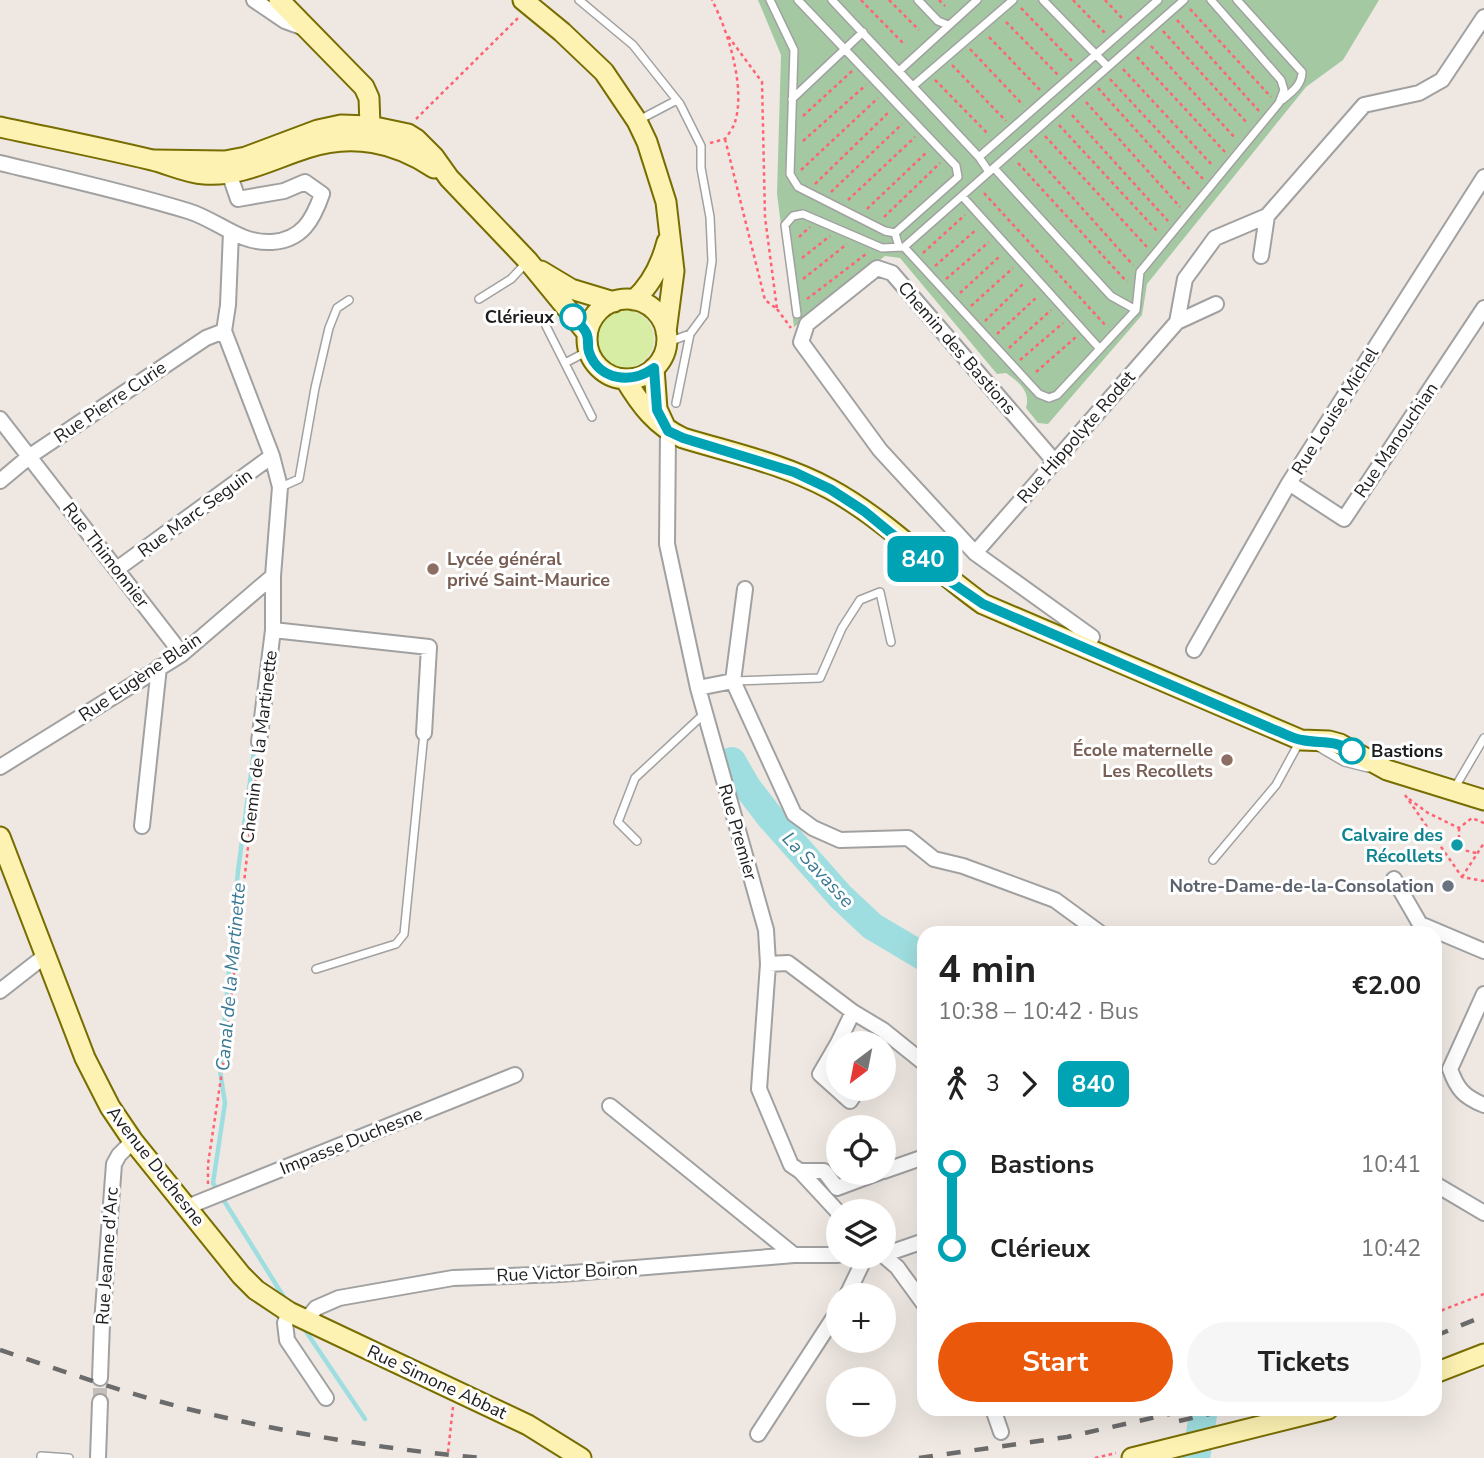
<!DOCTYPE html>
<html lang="en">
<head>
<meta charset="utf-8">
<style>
	:root { --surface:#fff; --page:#f6f6f6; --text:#222; --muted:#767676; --accent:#ea580c }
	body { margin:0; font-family:"Nunito Sans",sans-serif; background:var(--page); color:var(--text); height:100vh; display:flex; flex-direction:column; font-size:26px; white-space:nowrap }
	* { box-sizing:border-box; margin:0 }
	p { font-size:23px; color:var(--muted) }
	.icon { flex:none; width:38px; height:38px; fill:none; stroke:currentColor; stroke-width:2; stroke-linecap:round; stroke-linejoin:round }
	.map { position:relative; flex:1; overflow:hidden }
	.drawer { position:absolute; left:917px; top:926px; width:525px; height:490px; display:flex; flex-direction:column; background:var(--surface); border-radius:21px; box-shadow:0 7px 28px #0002 }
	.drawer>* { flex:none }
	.badge { padding:0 14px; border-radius:10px; font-size:24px; line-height:46px }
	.needle { width:46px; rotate:212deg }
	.fabs { position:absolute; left:826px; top:1031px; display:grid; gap:14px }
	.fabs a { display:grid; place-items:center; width:70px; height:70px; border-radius:50%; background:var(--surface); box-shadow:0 7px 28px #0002; font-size:35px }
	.map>.badge { position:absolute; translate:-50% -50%; box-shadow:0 0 0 4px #fff }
	.legs { display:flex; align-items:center; gap:10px; height:77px; padding:0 21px; font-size:23px }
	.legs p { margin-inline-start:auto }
	.head { display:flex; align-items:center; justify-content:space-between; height:119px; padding:0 21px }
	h1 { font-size:38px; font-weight:700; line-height:52px }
	.action { display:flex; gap:14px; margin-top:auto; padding:14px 21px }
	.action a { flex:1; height:80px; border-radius:42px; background:var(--accent); color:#fff; font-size:28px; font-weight:700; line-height:80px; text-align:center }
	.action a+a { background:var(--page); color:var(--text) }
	ul { padding:0 21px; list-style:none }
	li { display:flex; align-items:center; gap:24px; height:84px; font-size:26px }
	li i { display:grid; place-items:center; width:10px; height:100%; margin:0 9px; background:currentColor }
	li i::after { content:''; width:18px; height:18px; margin:-9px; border:5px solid; border-radius:50%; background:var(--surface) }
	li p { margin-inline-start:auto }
	li:first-child i { background:linear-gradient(#0000 50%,currentColor 0) }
	li:last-child i { background:linear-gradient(currentColor 50%,#0000 0) }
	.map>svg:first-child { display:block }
	.grass { fill:#d7eda4 }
	.cemetery { fill:#a4c9a2 }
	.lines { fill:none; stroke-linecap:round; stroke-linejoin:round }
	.stream { stroke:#9fdee0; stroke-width:4.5 }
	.river { stroke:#9fdee0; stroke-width:28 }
	.street-tunnel { stroke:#c5bfbb; stroke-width:14; stroke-dasharray:14 7; stroke-linecap:butt }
	.lane-casing { stroke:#a1a1a1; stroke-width:10 }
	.street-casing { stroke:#a1a1a1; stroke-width:18 }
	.secondary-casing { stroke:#786d00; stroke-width:23 }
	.path { stroke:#ff6373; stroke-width:2.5; stroke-dasharray:3.5 3.5; stroke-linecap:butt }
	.lane { stroke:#fff; stroke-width:7 }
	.street { stroke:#fff; stroke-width:14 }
	.secondary { stroke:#fdf2b2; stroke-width:19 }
	.rail { stroke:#6b6b6b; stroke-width:4.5; stroke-dasharray:14 14; stroke-linecap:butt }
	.line-1-casing { stroke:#fff; stroke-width:16 }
	.line-1 { stroke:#00a3b4; stroke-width:10 }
	.stop-1-dot { fill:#fff; stroke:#00a3b4; stroke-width:3.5 }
	.education-dot { fill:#8d6e63; stroke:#fff; stroke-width:2.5 }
	.culture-dot { fill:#0f9aa8; stroke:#fff; stroke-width:2.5 }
	.worship-dot { fill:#6b7280; stroke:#fff; stroke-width:2.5 }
	.labels { text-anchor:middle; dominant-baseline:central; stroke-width:6; stroke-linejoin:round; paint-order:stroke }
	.stop-label { font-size:18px; font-weight:bold; fill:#1d1d1d; stroke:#fff; text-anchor:end }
	.street-label { font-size:18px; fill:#1d1d1d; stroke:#fff }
	.education-label { font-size:18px; font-weight:bold; fill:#785e54; stroke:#fff; text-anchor:start }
	.culture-label { font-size:18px; font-weight:bold; fill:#0d838f; stroke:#fff; text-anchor:end }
	.worship-label { font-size:18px; font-weight:bold; fill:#5b616d; stroke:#fff; text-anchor:end }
	.water-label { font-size:19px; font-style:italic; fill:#3a7893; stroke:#fff }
</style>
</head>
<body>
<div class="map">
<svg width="1484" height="1458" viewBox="0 0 1484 1458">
	<rect width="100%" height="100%" fill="#efe8e2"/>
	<path class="grass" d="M596 339a29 29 0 1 1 58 0a29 29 0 1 1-58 0Z"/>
	<path class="cemetery" d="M758 0H1379L1343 60 1306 87 1147 284 1142 315 1048 424 1038 423 1026 408C1031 392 1019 382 1006 373L997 374 900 258 885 256 794 327 777 194 781 55Z"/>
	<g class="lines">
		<path class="stream" d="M255 744 238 871 220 1071 225 1103 213 1183 285 1299
			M303 1327 365 1419"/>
		<path class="river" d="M732 761 747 787 770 817 841 897 872 926 924 957
			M1196 1458 1204 1409"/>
		<path class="street-tunnel" d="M100 1402V1378"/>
		<defs>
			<path id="lane" d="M579 0 633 45 680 104 701 146V168L710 217 712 261 704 315 690 334 676 403
				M770 0 794 50 790 174 798 187 885 231 895 233 899 247
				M798 0 956 166 958 177 895 233
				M832 0 979 157 989 172
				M918 0 938 21 948 25
				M1043 0 1108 67
				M1184 0 904 247 1039 394 1049 398 1057 395 1136 310 1140 272 1279 103 1284 90 1281 80 1211 0
				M1237 0 1302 72C1302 85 1292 92 1282 100
				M899 71 977 0
				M913 86 1013 0
				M792 99 863 32
				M637 121 677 100
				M979 157 1158 0
				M994 168 1111 296 1136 310
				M962 196 1100 349
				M479 299 511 279 527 262
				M797 314 785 225 793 216 803 214 882 248 903 247
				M546 326 592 417
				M666 343 690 334
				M565 363 588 351
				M281 487 299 479 315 388 329 328 337 308 349 300
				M734 681 820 678 842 628 860 600 880 592 891 642
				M1315 745 1344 762 1368 768
				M1454 789 1484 738
				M637 841 618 822 635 778 705 713
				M1213 860 1276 785 1300 741
				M316 969 396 944 404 934 424 733
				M41 1458V1456L69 1458"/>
			<path id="street" d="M254 0 285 21 304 28
				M0 163C63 178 126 192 188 211 218 220 239 244 272 242 302 240 313 220 322 194L305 182 284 191 238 199 229 173V169L234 165
				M231 232 228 305 224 331 272 456 280 487 273 576V630L429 647 424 733
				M1261 256 1267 216
				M1177 322 1216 304
				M0 419 182 654
				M668 431 667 544 698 688 766 930 768 964 759 1089 791 1165 800 1171 838 1212
				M1055 462 892 273 877 268 807 324 801 342 880 450 975 553 1092 637 1085 649
				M0 481 30 456 206 338 224 331
				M1289 483 1344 519 1484 308
				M975 553 1177 322 1185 279 1215 238 1267 216 1364 105 1419 93 1442 80 1484 17
				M117 569 272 456
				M745 589 733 681 794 814 813 828 840 840 908 838 934 859 963 866 1055 900 1100 933
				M1194 650 1289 483 1484 177
				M698 688 733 681
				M259 742 273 630
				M0 767 182 654 273 576
				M142 826 159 667
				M1394 879 1420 924 1484 951
				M768 964 788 963 853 1012 838 1043
				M0 991 46 955
				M1484 994 1450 1069C1457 1089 1464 1097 1484 1105
				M853 1012 883 1030 924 1063
				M838 1043 820 1074 850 1101 859 1088
				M610 1106 794 1255
				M800 1171H824L837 1188 880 1172
				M884 1171 924 1157
				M1435 1184 1484 1213
				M187 1207 515 1075
				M884 1252 889 1253 924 1241
				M884 1256 897 1267 924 1304
				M847 1295 861 1266 862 1256
				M289 1312 285 1323 287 1340 326 1398
				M305 1321 316 1308 339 1298 453 1278 561 1274 794 1255H838
				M100 1378 102 1323 114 1164 119 1155 133 1141
				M993 1409 1001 1432
				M758 1434 838 1311
				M98 1458 100 1402"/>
			<path id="secondary" d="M279 0 364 87 369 98 370 126
				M523 0 562 32 604 72 637 121 647 142 666 202 674 271 666 332
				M0 127C51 138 102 148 152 160 169 164 186 173 204 174 241 177 272 159 307 148 352 133 396 142 434 168
				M154 160 225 161 246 157 318 130 341 125 370 126 408 134 416 139 434 157 449 178 528 261 587 333
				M541 271 571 289 614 302
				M587 339a40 40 0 1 1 80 0a40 40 0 1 1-80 0Z
				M634 300C652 284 661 265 667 242
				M654 368 657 409 664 424
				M625 379C640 404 656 426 683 438 732 453 784 464 830 489 884 518 932 568 983 604L1301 740 1329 741 1340 744 1387 770 1484 800
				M0 837 85 1058 110 1107 133 1141 241 1275 256 1290 289 1312 528 1425 581 1458
				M1435 1373 1484 1354
				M1132 1458 1328 1409"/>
		</defs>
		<use href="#lane" class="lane-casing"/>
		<use href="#street" class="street-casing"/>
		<use href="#secondary" class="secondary-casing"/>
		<path class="path" d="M861 0 903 43
			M889 0 919 30
			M939 0 945 6
			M1073 0 1105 33
			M1105 0 1122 18
			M1021 8 1072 61
			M1190 9 1271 97
			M1177 20 1259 111
			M1006 22 1058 75
			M1163 31 1248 124
			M989 37 1040 90
			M1151 46 1236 139
			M970 49 1023 105
			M1137 57 1225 152
			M952 65 1006 121
			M1123 69 1213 166
			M1110 79 1203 179
			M935 80 989 135
			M1098 88 1192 192
			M1086 102 1180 207
			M1072 115 1168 221
			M803 116 852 71
			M416 119 518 18
			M1059 125 1159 233
			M1045 136 1147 247
			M725 139 765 300 777 309 765 217 762 82 728 36
			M803 141 866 85
			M710 143 725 139C728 135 732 129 734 125 747 90 728 31 712 0
			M1030 150 1133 265
			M1018 163 1127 282
			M801 170 878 98
			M815 184 890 111
			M831 192 902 124
			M984 193 1107 327
			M848 200 915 137
			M867 209 928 151
			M884 217 940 163
			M799 237 810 227
			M923 253 965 215
			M802 258 830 236
			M935 266 977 229
			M803 279 847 244
			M946 279 989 242
			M960 293 1001 255
			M807 299 866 254
			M971 306 1013 268
			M777 309 791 328
			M985 321 1025 282
			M997 334 1038 296
			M1009 348 1051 310
			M1020 360 1063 323
			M1036 372 1076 337
			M1405 795 1462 877 1484 881
			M1409 799 1428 813 1459 828 1472 818 1484 823
			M1459 828V849L1476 853
			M1462 877 1484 843
			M208 1184V1164L226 1045 258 757
			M1435 1313 1484 1294
			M448 1452 453 1407
			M1095 1458 1116 1453"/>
		<use href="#lane" class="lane"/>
		<use href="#street" class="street"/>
		<use href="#secondary" class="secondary"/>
		<path class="rail" d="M1435 1336 1484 1316
			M0 1350C72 1374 144 1400 218 1416 304 1436 393 1450 481 1458
			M1179 1421 1231 1409
			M919 1458 1067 1437 1192 1409"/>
	</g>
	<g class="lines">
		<defs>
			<path id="line-1" d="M573 317C577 322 586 329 587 335 589 340 587 346 589 352 599 381 632 384 654 368L657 410 668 431 683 438 794 472 830 489 864 511 948 580 983 604 1275 730C1284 733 1293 739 1302 740 1322 744 1332 739 1352 751"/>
		</defs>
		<use href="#line-1" class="line-1-casing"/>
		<use href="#line-1" class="line-1"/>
	</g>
	<g class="stop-1-dot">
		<circle cx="573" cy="317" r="12"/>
		<circle cx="1352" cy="751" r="12"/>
	</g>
	<g class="education-dot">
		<circle cx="433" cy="569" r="7"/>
		<circle cx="1227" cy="760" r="7"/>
	</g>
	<circle class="culture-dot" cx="1457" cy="845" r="7"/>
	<circle class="worship-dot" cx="1448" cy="886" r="7"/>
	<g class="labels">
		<g class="stop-label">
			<text x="554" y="317">Clérieux</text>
			<text x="1371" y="751" text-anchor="start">Bastions</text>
		</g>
		<g class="street-label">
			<text transform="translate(957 348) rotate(49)">Chemin des Bastions</text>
			<text transform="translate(110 402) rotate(-34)">Rue Pierre Curie</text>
			<text transform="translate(1335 411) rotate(-58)">Rue Louise Michel</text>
			<text transform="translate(1076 437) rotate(-49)">Rue Hippolyte Rodet</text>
			<text transform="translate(1396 440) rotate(-56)">Rue Manouchian</text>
			<text transform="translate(195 513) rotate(-36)">Rue Marc Seguin</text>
			<text transform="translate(106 555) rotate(52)">Rue Thimonnier</text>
			<text transform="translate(140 677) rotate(-34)">Rue Eugène Blain</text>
			<text transform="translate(259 747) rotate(-83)">Chemin de la Martinette</text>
			<text transform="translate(738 832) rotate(74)">Rue Premier</text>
			<text transform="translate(351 1141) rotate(-22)">Impasse Duchesne</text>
			<text transform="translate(156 1166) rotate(52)">Avenue Duchesne</text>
			<text transform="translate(107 1256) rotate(-86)">Rue Jeanne d'Arc</text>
			<text transform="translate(567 1272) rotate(-3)">Rue Victor Boiron</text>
			<text transform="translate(437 1382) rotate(25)">Rue Simone Abbat</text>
		</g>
		<g class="education-label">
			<text x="447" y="559">Lycée général<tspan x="447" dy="21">privé Saint-Maurice</tspan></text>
			<text x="1213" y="750" text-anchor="end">École maternelle<tspan x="1213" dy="21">Les Recollets</tspan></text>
		</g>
		<g class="culture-label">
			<text x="1443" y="835">Calvaire des<tspan x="1443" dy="21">Récollets</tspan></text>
		</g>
		<g class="worship-label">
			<text x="1434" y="886">Notre-Dame-de-la-Consolation</text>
		</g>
		<g class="water-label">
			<text transform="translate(818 870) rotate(47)">La Savasse</text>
			<text transform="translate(231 977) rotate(-85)">Canal de la Martinette</text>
		</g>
	</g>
</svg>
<div class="fabs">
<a><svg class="needle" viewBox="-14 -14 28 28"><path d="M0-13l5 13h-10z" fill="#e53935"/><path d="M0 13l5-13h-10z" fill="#767676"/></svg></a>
<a><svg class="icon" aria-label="locate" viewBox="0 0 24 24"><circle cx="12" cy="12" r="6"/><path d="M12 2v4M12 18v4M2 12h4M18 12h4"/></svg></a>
<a><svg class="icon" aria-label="layers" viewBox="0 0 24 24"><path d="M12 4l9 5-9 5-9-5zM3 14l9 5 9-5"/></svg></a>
<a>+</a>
<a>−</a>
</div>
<b class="badge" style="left:923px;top:559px;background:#00a3b4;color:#fff">840</b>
<section class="drawer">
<div class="head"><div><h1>4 min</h1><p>10:38 – 10:42 · Bus</p></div><b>€2.00</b></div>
<div class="legs"><svg class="icon" aria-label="walk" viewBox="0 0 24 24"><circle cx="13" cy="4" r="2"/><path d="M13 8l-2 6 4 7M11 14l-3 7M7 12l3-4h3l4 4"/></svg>3<svg class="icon" aria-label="forward" viewBox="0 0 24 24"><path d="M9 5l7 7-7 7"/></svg><b class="badge" style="background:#00a3b4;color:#fff">840</b></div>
<ul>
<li><i style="color:#00a3b4"></i><b>Bastions</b><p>10:41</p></li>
<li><i style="color:#00a3b4"></i><b>Clérieux</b><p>10:42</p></li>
</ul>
<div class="action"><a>Start</a><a>Tickets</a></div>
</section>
</div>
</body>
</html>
